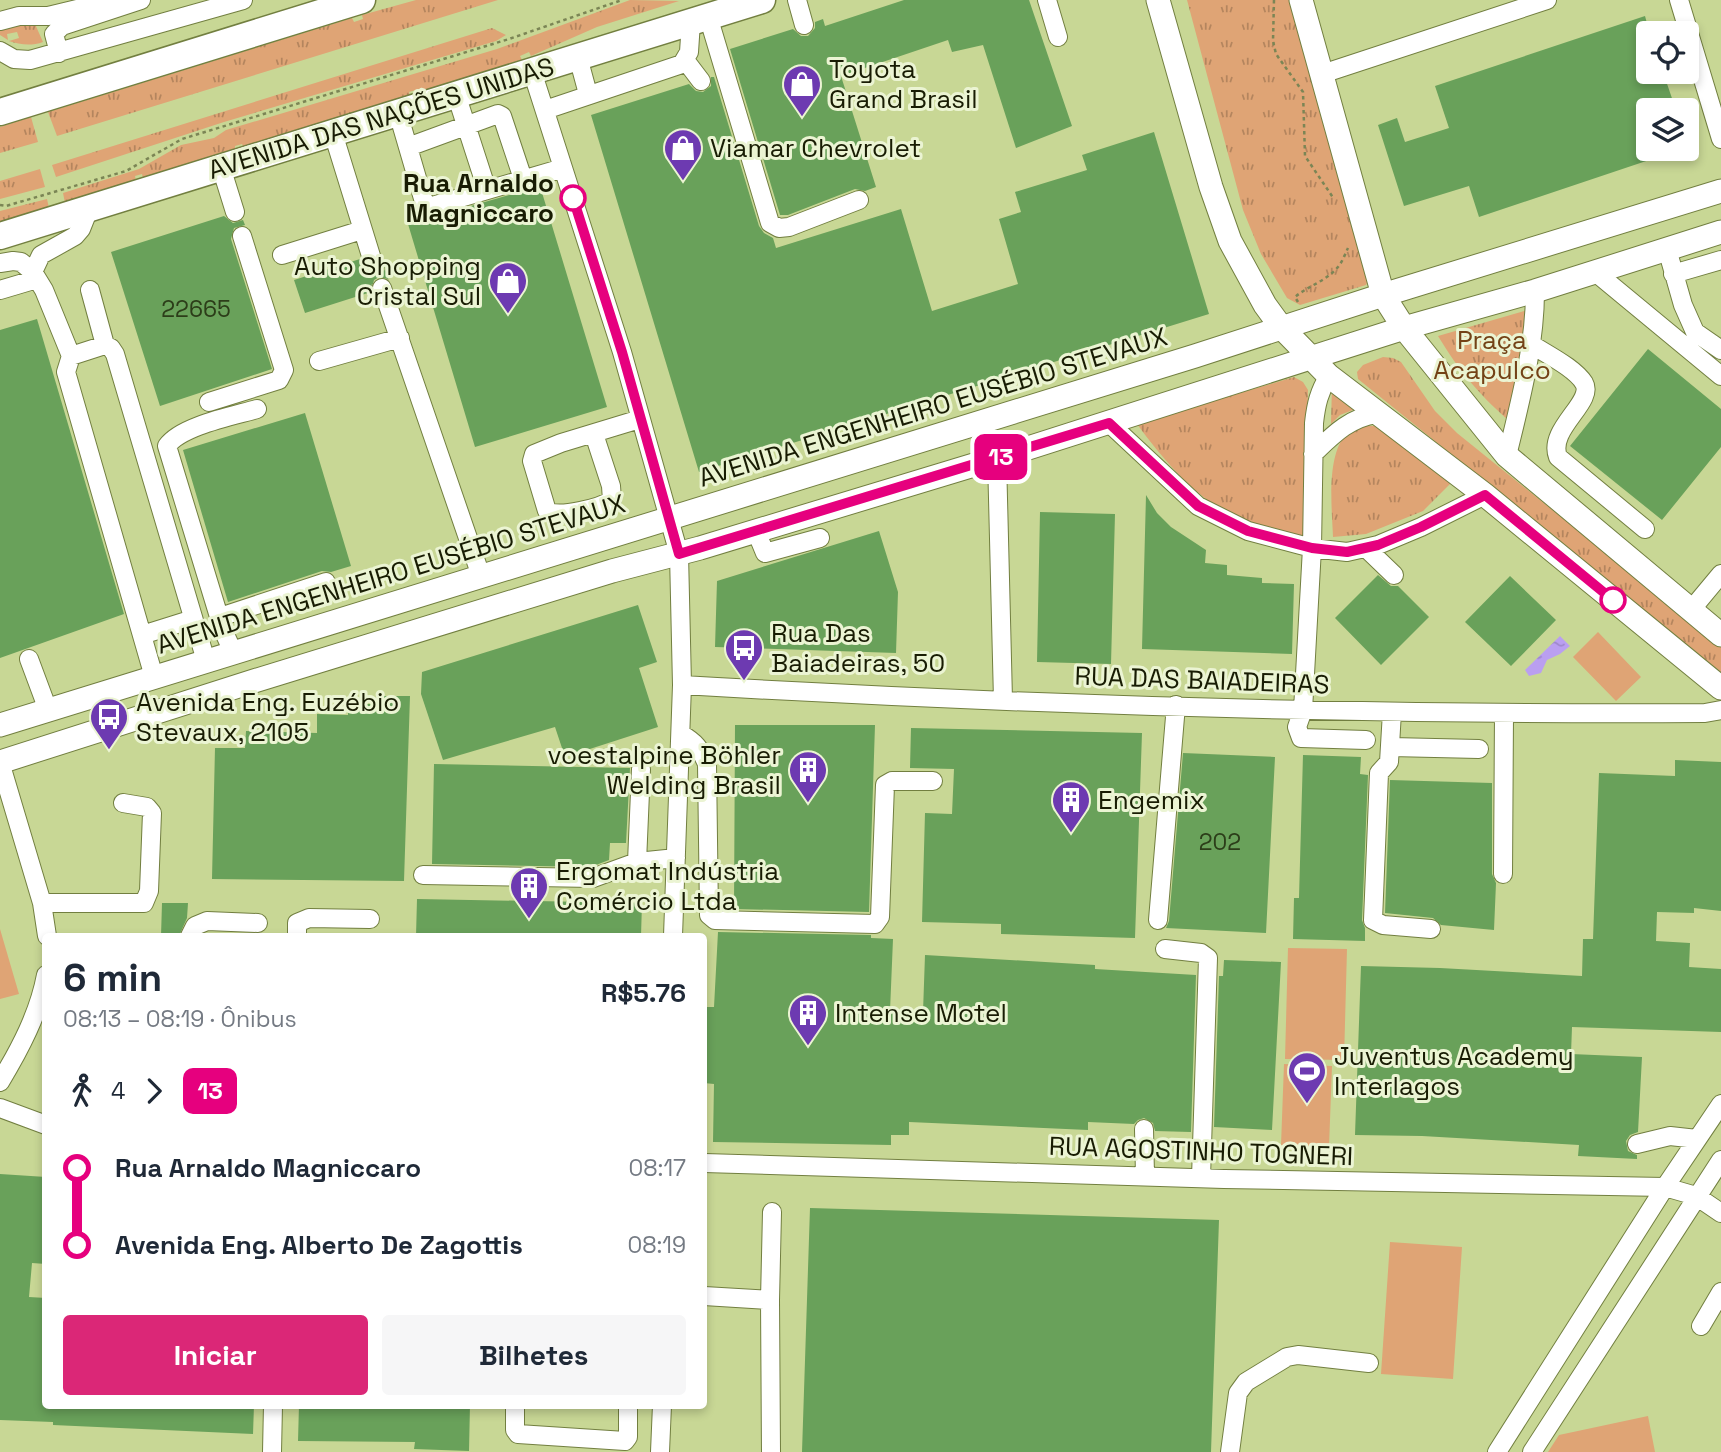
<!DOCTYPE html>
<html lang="pt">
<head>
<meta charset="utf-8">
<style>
	:root { --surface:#fff; --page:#f6f6f7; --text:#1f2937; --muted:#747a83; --accent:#db2777 }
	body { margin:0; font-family:"Space Grotesk",sans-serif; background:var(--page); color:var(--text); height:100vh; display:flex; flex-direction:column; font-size:26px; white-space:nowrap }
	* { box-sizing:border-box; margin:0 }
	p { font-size:23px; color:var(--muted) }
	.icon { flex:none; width:38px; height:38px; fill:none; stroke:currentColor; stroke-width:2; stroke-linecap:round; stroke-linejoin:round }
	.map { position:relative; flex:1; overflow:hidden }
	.panel { position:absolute; left:42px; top:933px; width:665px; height:476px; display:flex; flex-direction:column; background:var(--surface); border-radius:7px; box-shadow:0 4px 10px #0003 }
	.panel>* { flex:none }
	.badge { padding:0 14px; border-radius:10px; font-size:24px; line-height:46px }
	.fabs { position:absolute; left:1636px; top:21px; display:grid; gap:14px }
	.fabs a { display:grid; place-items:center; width:63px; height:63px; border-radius:7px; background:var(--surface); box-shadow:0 4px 10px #0003; font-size:35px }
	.map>.badge { position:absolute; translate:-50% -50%; box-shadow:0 0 0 4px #fff }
	.legs { display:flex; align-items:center; gap:10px; height:77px; padding:0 21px; font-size:23px }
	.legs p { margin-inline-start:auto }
	.summary { display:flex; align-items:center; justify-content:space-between; height:119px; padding:0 21px }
	h1 { font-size:38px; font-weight:600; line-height:52px }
	.button { display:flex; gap:14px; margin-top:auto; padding:14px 21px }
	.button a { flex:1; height:80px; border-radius:7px; background:var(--accent); color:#fff; font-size:28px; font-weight:600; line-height:80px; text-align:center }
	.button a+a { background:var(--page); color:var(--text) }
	ul { padding:0 21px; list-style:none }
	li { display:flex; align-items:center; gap:24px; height:77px; font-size:26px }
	li i { display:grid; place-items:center; width:10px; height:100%; margin:0 9px; background:currentColor }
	li i::after { content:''; width:18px; height:18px; margin:-9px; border:5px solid; border-radius:50%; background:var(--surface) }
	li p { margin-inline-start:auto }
	li:first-child i { background:linear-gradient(#0000 50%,currentColor 0) }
	li:last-child i { background:linear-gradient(currentColor 50%,#0000 0) }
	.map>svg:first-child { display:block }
	.grass { fill:url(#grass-tufts) }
	.garden { fill:#dfa475 }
	.water { fill:url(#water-ripples) }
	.building { fill:#69a15a }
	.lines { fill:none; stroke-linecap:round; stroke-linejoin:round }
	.minor-tunnel { stroke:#a5b278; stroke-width:18; stroke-dasharray:18 9; stroke-linecap:butt }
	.minor-casing { stroke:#727f40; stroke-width:20 }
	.major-casing { stroke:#727f40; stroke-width:25 }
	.highway-casing { stroke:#727f40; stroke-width:29 }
	.path { stroke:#7b8555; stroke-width:2.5; stroke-dasharray:3.5 3.5; stroke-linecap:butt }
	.minor { stroke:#fff; stroke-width:18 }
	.major { stroke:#fff; stroke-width:23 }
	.highway { stroke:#fff; stroke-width:26 }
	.line-1-casing { stroke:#fff; stroke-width:16 }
	.line-1 { stroke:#e6007e; stroke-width:10 }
	.stop-1-dot { fill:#fff; stroke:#e6007e; stroke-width:3.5 }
	.labels { text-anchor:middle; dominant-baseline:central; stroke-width:6; stroke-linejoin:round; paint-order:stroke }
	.number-label { font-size:23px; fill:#2c3d19 }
	.poi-label { font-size:26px; fill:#181c03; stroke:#ebf4d3; text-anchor:start }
	.street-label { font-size:26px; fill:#181c03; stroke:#ebf4d3 }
	.stop-label { font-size:26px; font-weight:bold; fill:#181c03; stroke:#ebf4d3; text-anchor:end }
	.park-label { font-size:26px; fill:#734216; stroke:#ebf4d3 }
</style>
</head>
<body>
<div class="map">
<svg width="1721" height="1452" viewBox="0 0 1721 1452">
	<defs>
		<pattern id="grass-tufts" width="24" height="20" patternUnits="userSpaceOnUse" patternTransform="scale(1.75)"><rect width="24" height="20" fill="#dfa475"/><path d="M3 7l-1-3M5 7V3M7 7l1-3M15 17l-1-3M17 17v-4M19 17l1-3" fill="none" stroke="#b4855e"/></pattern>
		<pattern id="water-ripples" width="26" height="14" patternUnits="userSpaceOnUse" patternTransform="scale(1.75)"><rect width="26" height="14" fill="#ba9ff0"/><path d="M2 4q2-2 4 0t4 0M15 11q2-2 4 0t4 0" fill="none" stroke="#9f88cc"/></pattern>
	</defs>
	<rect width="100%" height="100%" fill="#c8d795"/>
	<path class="grass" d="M416 0H498L57 136 48 112 352 18 354 22 363 19 362 15Z
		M630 0 679 1 597 27 531 56 529 52 520 56 522 60 420 93 419 89 409 92 410 96 244 148 242 144 235 146V151L143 178 142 174 135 176 136 181 65 203 63 193 139 169 181 145 214 138 226 130 497 49Z
		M1187 0H1298L1372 273 1366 285 1300 305 1287 298 1261 254 1243 210Z
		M35 24 43 42C32 46 20 45 9 41L19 38 17 32 7 34 8 40 0 35V25Z
		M492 28 506 35 496 41 224 122 56 177 52 165Z
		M31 117 38 142 0 153V127Z
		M40 169 45 187 0 199V181Z
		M47 199 49 208 0 222V211Z
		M1531 309 1508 420C1477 392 1460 372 1438 336Z
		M1383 357 1393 358 1401 362 1435 411 1457 433 1721 646V672L1358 379 1357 372 1363 365Z
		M1294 377 1303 382 1308 390 1304 537C1287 534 1266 532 1250 525 1201 504 1168 466 1137 424Z
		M1332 384 1363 406 1340 415 1331 424Z
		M1366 426H1383L1454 480 1423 511 1366 534 1333 537C1332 509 1325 449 1350 431 1354 428 1362 427 1366 426Z"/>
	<path class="garden" d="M1598 632 1641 677 1616 701 1573 657Z
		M0 929 19 994 0 999Z
		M1288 948 1347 949 1344 1060 1285 1059Z
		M1284 1064 1332 1066 1329 1147 1281 1145Z
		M1390 1242 1462 1247 1453 1379 1381 1374Z
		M1648 1416 1655 1452H1548L1559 1435Z"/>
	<path class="water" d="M1560 636 1570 646 1560 654 1547 660 1541 673 1529 676 1525 670Z"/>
	<path class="building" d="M904 0H1029L1072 126 1016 148 983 45 952 52 948 40 841 76 876 187 865 191 855 189 788 215H780L730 49 793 29 801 36H808L815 28V22L823 19 825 26Z
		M1645 16 1648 27V72H1663L1676 110H1648V149H1676V151L1479 217 1469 186 1404 206 1378 125 1397 118 1405 142 1449 128 1435 86Z
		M711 77H714L759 226 764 233 773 238 776 248 901 209 932 311 1018 284 999 219 1021 212 1015 192 1087 170 1082 155 1154 132 1209 314 699 472 591 115 689 84 696 91 703 92 711 86Z
		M540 186 607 407 475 447 408 224Z
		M224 216 233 223 243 220 245 225 234 228 231 239 272 369 160 406 111 252Z
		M382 258 388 279 379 277 374 280 371 292 305 313 294 280 360 259 364 265 374 267 379 264Z
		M37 319 124 614 0 658V330Z
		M1648 349 1721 409V447L1662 520 1570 446Z
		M305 413 351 566 331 572 322 571 228 602 183 450Z
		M1146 495 1157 513 1171 527 1206 550 1205 563 1227 565V575L1262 578V583L1294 584 1292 654 1142 649Z
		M1040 512 1115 514 1111 664 1037 662Z
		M879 531 898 592 896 653 715 647 717 581Z
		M1378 575 1391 586H1398L1429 617 1381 665 1335 618Z
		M1510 576 1556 620 1511 666 1465 622Z
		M638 605 657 662 639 668 658 727 565 757 555 727 443 760 421 694 422 672Z
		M379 696H410L404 881 212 879 215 748H245L246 731 317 733V714L348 715V704H379Z
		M735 725H875L869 912 734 909Z
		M911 728 1142 733 1135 938 1001 934V924L922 922 925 813 952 814 954 769 910 768Z
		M1183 753 1275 757 1266 933 1166 928 1169 921Z
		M1303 755 1361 757 1360 774 1368 775 1362 920 1365 928V941L1293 939 1294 898H1299Z
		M1675 760 1721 762V911L1694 908V913L1657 912 1656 941 1690 943 1689 967 1721 969V1032L1572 1027 1571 1054 1642 1057 1638 1132 1630 1135 1626 1141 1628 1151 1637 1155V1159L1578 1156 1579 1145 1422 1136 1355 1135 1361 966 1440 968 1582 976 1583 939H1593L1599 773 1675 776Z
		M434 764 630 768 626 843H610L609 860 591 867 432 864Z
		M1390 780 1492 783V874L1496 883 1494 930 1441 925 1433 918 1385 913Z
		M417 899 642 903 641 936H416Z
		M162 903H188L187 918 179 936H161Z
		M718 932 871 935V938L893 939 890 1011 923 1012 925 955 1095 965V969L1196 975 1191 1132 1155 1131 1153 1123 1144 1118 1138 1120 1134 1124 1088 1122V1130L909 1122V1135H891V1145L713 1142 714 1084 704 1083V1007H714Z
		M1224 960 1281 962 1272 1130 1214 1127 1219 976H1223Z
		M0 1174 46 1177V1264L32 1263 29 1297 46 1298V1405H254L253 1434 53 1425V1422L0 1420Z
		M810 1208 1219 1220 1211 1452H802Z
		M299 1405H470L469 1451 414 1449 415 1442 298 1441Z"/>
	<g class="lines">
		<path class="minor-tunnel" d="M371 256 382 288"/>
		<defs>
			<path id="minor" d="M797 0 804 25
				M1047 0 1058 37
				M1679 0 1721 139
				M708 16 770 223 779 228 789 227 859 200
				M0 21 19 16H48L102 3 114 8
				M0 51 14 59 30 60 243 0
				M59 53 54 34 62 26 141 0
				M578 57 588 94
				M685 60 701 81
				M532 71 622 352 679 554 682 685 673 936
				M1322 74 1547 0
				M456 94 487 190
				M545 110 682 64 689 52 691 22
				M398 113 424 202 429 207 563 168
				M333 133 371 256
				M408 147 498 114 502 116 523 179
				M221 167 235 212
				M1667 249 1683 305 1695 332 1721 350
				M282 255 362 230
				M0 263 13 261 21 262 33 272 44 290 71 356 66 372 154 677
				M1594 271 1721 376
				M33 272 41 255 75 236 81 229 89 209
				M1673 274 1721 260
				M382 288 481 576
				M0 290 37 279
				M90 290 105 345
				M1531 344C1546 354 1575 368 1584 383 1595 402 1547 429 1558 457L1645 529
				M71 356 105 345 111 348 115 354 206 661
				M319 361 400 338
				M1329 376C1319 391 1316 405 1314 423L1312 548 1303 710 1297 727 1301 738 1366 740
				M209 402 279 380 284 370 242 236
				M1109 423 1198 506 1248 531 1312 548 1347 552 1378 545 1421 527 1485 495
				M594 434 611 486 612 500C600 508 560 518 547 511L532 461 534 454 561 443 640 419
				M1313 454C1333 435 1349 418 1376 414
				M1507 456C1520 402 1535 347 1535 291
				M997 458 1003 700
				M756 531 765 553 820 538
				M1366 548 1394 575
				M1691 610 1721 574
				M220 617 326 582
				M142 635 193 619
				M233 652 223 630 167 446C181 426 233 416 257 409
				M29 659 48 710
				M682 685C1023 705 1364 715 1705 713L1721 710
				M1392 712 1389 762 1379 773 1373 920 1383 925 1431 929
				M681 734C695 742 700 748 707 764L709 915 715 920 875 924 880 917 885 785 892 781H933
				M1391 747 1479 749
				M0 762 42 903 47 936
				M637 862 641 769
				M1503 874 1504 714
				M423 875 593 878 637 862 676 858
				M42 903H144L149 891 152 813 147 807 123 803
				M1158 920 1176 705
				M190 936 195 926 207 921 258 923
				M297 936V923L309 918 370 919
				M1165 949 1201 953 1208 958 1201 1178
				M0 1082C20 1049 39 1013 46 975
				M0 1108 46 1125
				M1144 1129 1145 1176
				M1637 1144 1670 1136 1697 1139
				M704 1163 1224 1179 1665 1187 1696 1196 1721 1213
				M704 1296 770 1300 771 1452
				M770 1300 772 1212
				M1701 1326 1721 1292
				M515 1405V1430L518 1434 625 1441 628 1437V1405
				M272 1452 273 1405
				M660 1452 662 1405
				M1230 1452 1238 1393 1246 1382 1287 1357 1298 1355 1369 1363
				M1497 1452 1665 1187 1721 1104
				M1532 1452 1721 1160"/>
			<path id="major" d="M1158 0 1211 187 1230 241 1265 305 1281 327 1329 376 1485 495 1721 688
				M1301 0 1383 295 1404 328 1507 456 1721 635
				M0 725 1195 356 1383 295 1721 191
				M0 762 254 681 612 571 700 548 997 458 1404 328 1535 291 1721 232"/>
			<path id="highway" d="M0 112 362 0
				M0 236 762 0"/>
		</defs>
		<use href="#minor" class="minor-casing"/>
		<use href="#major" class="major-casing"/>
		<use href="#highway" class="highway-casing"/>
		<path class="path" d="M1274 0 1273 41 1276 54 1303 92 1305 156 1334 199
			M0 205 6 206 126 171 182 139 509 39 622 0
			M1298 302 1295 297C1308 286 1326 281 1337 268 1342 263 1345 254 1348 248"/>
		<use href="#minor" class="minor"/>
		<use href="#major" class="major"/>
		<use href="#highway" class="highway"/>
	</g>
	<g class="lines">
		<defs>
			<path id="line-1" d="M573 198 622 352 679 554 1109 423 1198 506 1248 531 1312 548 1347 552 1378 545 1421 527 1485 495 1613 600"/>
		</defs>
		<use href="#line-1" class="line-1-casing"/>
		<use href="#line-1" class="line-1"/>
	</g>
	<defs>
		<symbol id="shop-pin" viewBox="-11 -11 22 30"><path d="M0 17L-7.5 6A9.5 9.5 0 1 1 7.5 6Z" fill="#6d3ab1" stroke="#ebf4d3"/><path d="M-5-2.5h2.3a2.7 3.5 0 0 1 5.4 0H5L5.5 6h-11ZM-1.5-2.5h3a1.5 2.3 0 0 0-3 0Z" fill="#fff"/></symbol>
		<symbol id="bus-pin" viewBox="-11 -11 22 30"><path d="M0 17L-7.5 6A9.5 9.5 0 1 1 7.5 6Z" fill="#6d3ab1" stroke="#ebf4d3"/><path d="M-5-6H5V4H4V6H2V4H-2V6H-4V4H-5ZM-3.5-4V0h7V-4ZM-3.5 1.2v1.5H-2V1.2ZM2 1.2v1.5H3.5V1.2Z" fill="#fff"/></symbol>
		<symbol id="building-pin" viewBox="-11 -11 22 30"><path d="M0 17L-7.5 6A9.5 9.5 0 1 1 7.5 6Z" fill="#6d3ab1" stroke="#ebf4d3"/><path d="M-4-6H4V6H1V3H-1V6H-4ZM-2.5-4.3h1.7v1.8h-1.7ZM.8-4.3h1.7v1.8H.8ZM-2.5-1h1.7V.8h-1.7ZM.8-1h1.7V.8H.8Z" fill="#fff"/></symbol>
		<symbol id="stadium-pin" viewBox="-11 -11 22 30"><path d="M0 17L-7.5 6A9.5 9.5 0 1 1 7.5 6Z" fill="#6d3ab1" stroke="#ebf4d3"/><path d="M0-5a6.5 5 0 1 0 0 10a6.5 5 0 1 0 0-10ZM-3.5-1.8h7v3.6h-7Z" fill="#fff"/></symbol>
	</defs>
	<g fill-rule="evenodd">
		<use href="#shop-pin" x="780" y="62" width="44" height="60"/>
		<use href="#shop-pin" x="661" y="126" width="44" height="60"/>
		<use href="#shop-pin" x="486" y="259" width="44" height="60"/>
		<use href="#bus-pin" x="722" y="626" width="44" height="60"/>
		<use href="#bus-pin" x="87" y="695" width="44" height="60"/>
		<use href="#building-pin" x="786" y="748" width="44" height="60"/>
		<use href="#building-pin" x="1049" y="778" width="44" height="60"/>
		<use href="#building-pin" x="507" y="864" width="44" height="60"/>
		<use href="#building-pin" x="786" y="991" width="44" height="60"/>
		<use href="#stadium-pin" x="1285" y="1049" width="44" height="60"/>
	</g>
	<g class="stop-1-dot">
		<circle cx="573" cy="198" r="12"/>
		<circle cx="1613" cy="600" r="12"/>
	</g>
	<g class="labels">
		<g class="number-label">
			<text x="196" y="309">22665</text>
			<text x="1220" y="842">202</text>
		</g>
		<g class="poi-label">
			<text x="829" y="69">Toyota<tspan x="829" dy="30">Grand Brasil</tspan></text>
			<text x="710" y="148">Viamar Chevrolet</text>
			<text x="481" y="266" text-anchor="end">Auto Shopping<tspan x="481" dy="30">Cristal Sul</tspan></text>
			<text x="771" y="633">Rua Das<tspan x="771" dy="30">Baiadeiras, 50</tspan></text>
			<text x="136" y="702">Avenida Eng. Euzébio<tspan x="136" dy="30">Stevaux, 2105</tspan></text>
			<text x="781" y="755" text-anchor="end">voestalpine Böhler<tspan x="781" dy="30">Welding Brasil</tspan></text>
			<text x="1098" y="800">Engemix</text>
			<text x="556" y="871">Ergomat Indústria<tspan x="556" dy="30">Comércio Ltda</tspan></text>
			<text x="835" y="1013">Intense Motel</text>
			<text x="1334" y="1056">Juventus Academy<tspan x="1334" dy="30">Interlagos</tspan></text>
		</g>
		<g class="street-label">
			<text transform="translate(381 118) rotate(-17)">AVENIDA DAS NAÇÕES UNIDAS</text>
			<text transform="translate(933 407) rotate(-17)">AVENIDA ENGENHEIRO EUSÉBIO STEVAUX</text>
			<text transform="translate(391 574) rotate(-17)">AVENIDA ENGENHEIRO EUSÉBIO STEVAUX</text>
			<text transform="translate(1202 680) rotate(2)">RUA DAS BAIADEIRAS</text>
			<text transform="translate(1201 1151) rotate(2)">RUA AGOSTINHO TOGNERI</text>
		</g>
		<g class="stop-label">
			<text x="554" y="183">Rua Arnaldo<tspan x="554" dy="30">Magniccaro</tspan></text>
		</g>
		<g class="park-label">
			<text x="1492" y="340">Praça<tspan x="1492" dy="30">Acapulco</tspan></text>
		</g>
	</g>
</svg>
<div class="fabs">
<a><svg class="icon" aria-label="locate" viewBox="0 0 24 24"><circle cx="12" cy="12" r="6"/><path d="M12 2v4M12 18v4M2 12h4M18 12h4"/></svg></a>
<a><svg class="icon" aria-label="layers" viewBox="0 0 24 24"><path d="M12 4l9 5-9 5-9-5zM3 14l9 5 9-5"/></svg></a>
</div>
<b class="badge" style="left:1001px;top:457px;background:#e6007e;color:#fff">13</b>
<section class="panel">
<div class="summary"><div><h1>6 min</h1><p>08:13 – 08:19 · Ônibus</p></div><b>R$5.76</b></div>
<div class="legs"><svg class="icon" aria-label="walk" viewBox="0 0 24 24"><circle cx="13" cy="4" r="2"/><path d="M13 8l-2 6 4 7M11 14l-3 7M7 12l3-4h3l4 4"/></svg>4<svg class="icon" aria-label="forward" viewBox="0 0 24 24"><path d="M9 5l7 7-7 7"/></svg><b class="badge" style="background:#e6007e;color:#fff">13</b></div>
<ul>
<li><i style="color:#e6007e"></i><b>Rua Arnaldo Magniccaro</b><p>08:17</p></li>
<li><i style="color:#e6007e"></i><b>Avenida Eng. Alberto De Zagottis</b><p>08:19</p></li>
</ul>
<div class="button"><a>Iniciar</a><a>Bilhetes</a></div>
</section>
</div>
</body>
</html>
